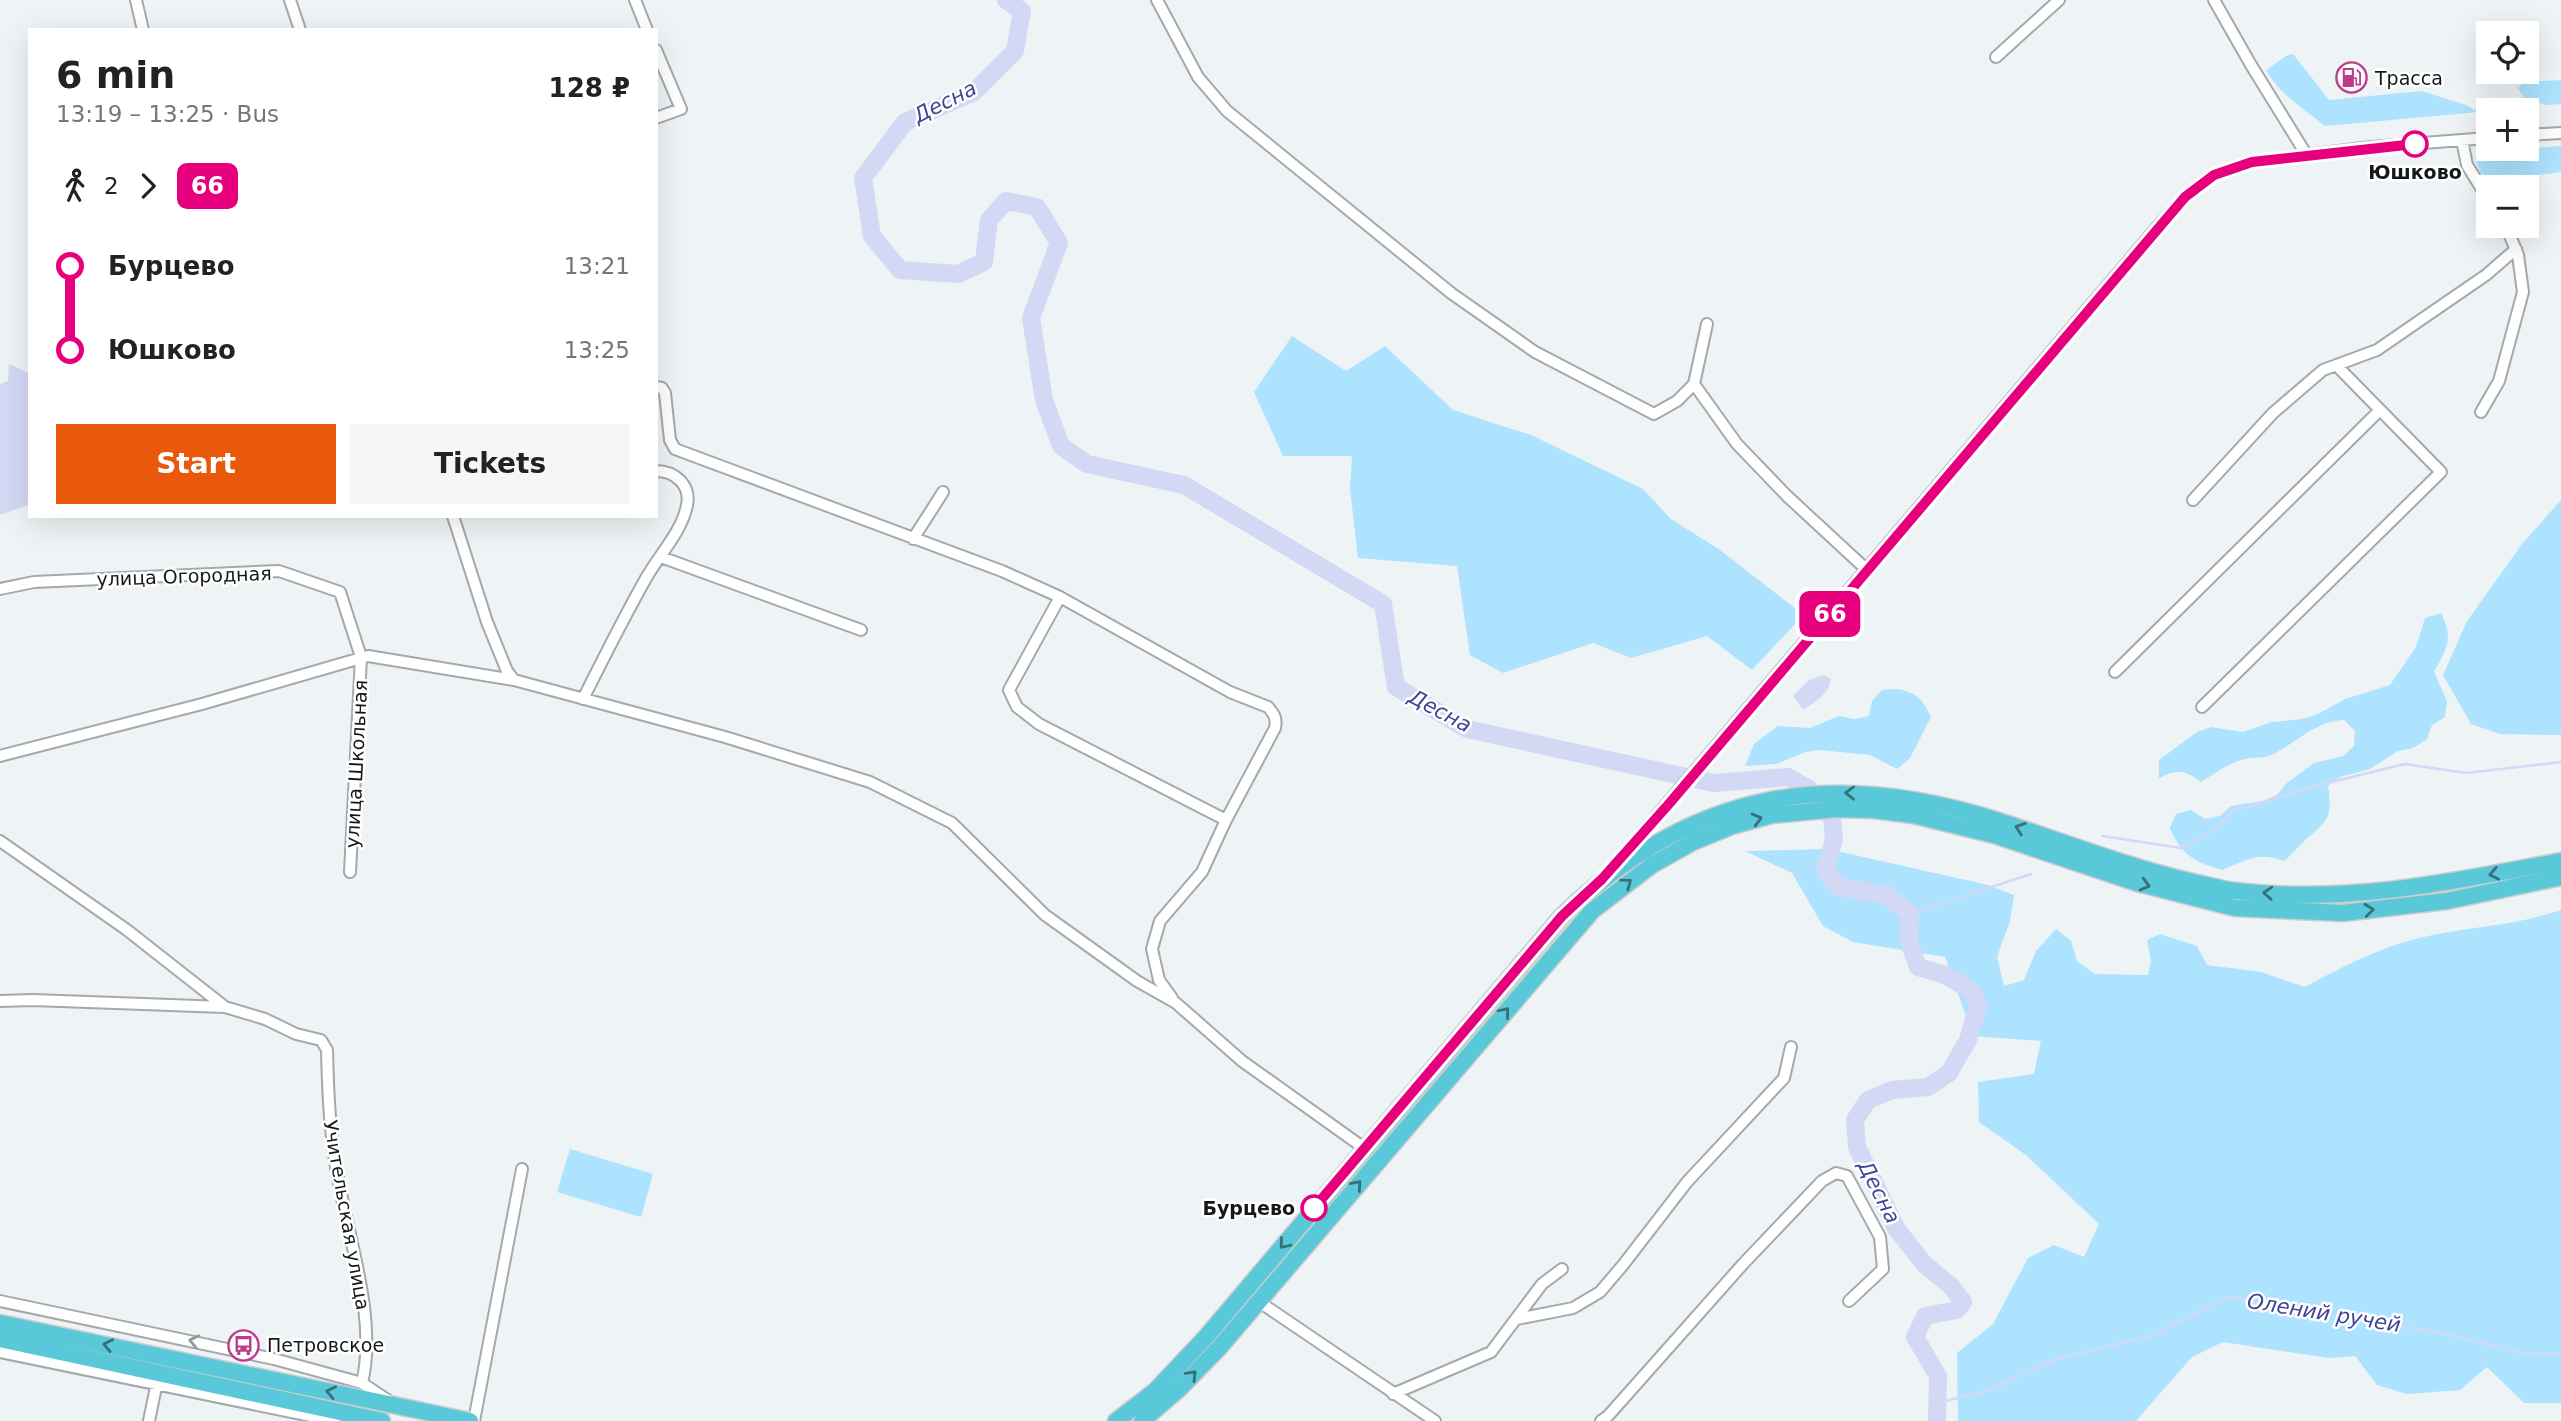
<!DOCTYPE html>
<html lang="en">
<head>
<meta charset="utf-8">
<style>
	:root { --surface:#fff; --page:#f6f6f6; --text:#222; --muted:#767676; --accent:#ea580c }
	body { margin:0; font-family:"DejaVu Sans",sans-serif; background:var(--page); color:var(--text); height:100vh; display:flex; flex-direction:column; font-size:26px; white-space:nowrap }
	* { box-sizing:border-box; margin:0 }
	p { font-size:23px; color:var(--muted) }
	.icon { flex:none; width:38px; height:38px; fill:none; stroke:currentColor; stroke-width:2; stroke-linecap:round; stroke-linejoin:round }
	.map { position:relative; flex:1; overflow:hidden }
	.details { position:absolute; left:28px; top:28px; width:630px; height:490px; display:flex; flex-direction:column; background:var(--surface); border-radius:0px; box-shadow:0 7px 28px #0002 }
	.details>* { flex:none }
	.badge { padding:0 14px; border-radius:10px; font-size:24px; line-height:46px }
	.controls { position:absolute; left:2476px; top:21px; display:grid; gap:14px }
	.controls a { display:grid; place-items:center; width:63px; height:63px; border-radius:0px; background:var(--surface); box-shadow:0 7px 28px #0002; font-size:35px }
	.map>.badge { position:absolute; translate:-50% -50%; box-shadow:0 0 0 4px #fff }
	.legs { display:flex; align-items:center; gap:10px; height:77px; padding:0 28px; font-size:23px }
	.legs p { margin-inline-start:auto }
	.overview { display:flex; align-items:center; justify-content:space-between; height:119px; padding:0 28px }
	h1 { font-size:38px; font-weight:700; line-height:52px }
	.action { display:flex; gap:14px; margin-top:auto; padding:14px 28px }
	.action a { flex:1; height:80px; border-radius:0px; background:var(--accent); color:#fff; font-size:28px; font-weight:700; line-height:80px; text-align:center }
	.action a+a { background:var(--page); color:var(--text) }
	ul { padding:0 28px; list-style:none }
	li { display:flex; align-items:center; gap:24px; height:84px; font-size:26px }
	li i { display:grid; place-items:center; width:10px; height:100%; margin:0 9px; background:currentColor }
	li i::after { content:''; width:18px; height:18px; margin:-9px; border:5px solid; border-radius:50%; background:var(--surface) }
	li p { margin-inline-start:auto }
	li:first-child i { background:linear-gradient(#0000 50%,currentColor 0) }
	li:last-child i { background:linear-gradient(currentColor 50%,#0000 0) }
	.map>svg:first-child { display:block }
	.green { fill:#ade3ff }
	.water { fill:#d3d8f4 }
	.lines { fill:none; stroke-linecap:round; stroke-linejoin:round }
	.stream { stroke:#d3d8f4; stroke-width:2.5 }
	.river { stroke:#d3d8f4; stroke-width:18 }
	.minor-casing { stroke:#a4a9ac; stroke-width:14 }
	.highway-casing { stroke:#ccc; stroke-width:19 }
	.minor { stroke:#fff; stroke-width:10 }
	.highway { stroke:#59c9d9; stroke-width:16 }
	.oneway { stroke:#387078 }
	.oneway2 { stroke:#969797 }
	.line-1-casing { stroke:#fff; stroke-width:16 }
	.line-1 { stroke:#e6007e; stroke-width:10 }
	.stop-1-dot { fill:#fff; stroke:#e6007e; stroke-width:3.5 }
	.labels { text-anchor:middle; dominant-baseline:central; stroke-width:5; stroke-linejoin:round; paint-order:stroke }
	.poi-label { font-size:19px; fill:#161718; stroke:#fff; text-anchor:start }
	.stop-label { font-size:19px; font-weight:bold; fill:#161718; stroke:#fff }
	.street-label { font-size:19px; fill:#161718; stroke:#fff }
	.water-label { font-size:21px; font-style:italic; fill:#414593; stroke:#fff }
</style>
</head>
<body>
<div class="map">
<svg width="2561" height="1421" viewBox="0 0 2561 1421">
	<rect width="100%" height="100%" fill="#eef3f6"/>
	<path class="green" d="M2293 54 2329 100 2422 91 2466 105 2479 112 2325 126C2304 109 2279 94 2266 70L2286 56Z
		M2561 80V104L2546 105 2524 98 2518 88 2524 82Z
		M2561 146V172L2491 181 2480 172 2475 158 2482 152Z
		M1292 336 1346 371 1385 346 1453 410 1531 435 1643 489 1671 519 1720 550 1800 612 1795 624 1752 670 1707 636 1631 658 1593 643 1503 673 1470 655 1457 566 1358 558 1350 488 1352 456H1283L1254 392Z
		M2561 500V735L2500 734 2471 724 2443 675 2467 621 2522 544Z
		M2441 613C2454 640 2447 647 2434 672L2447 701 2445 717 2432 725 2427 739 2413 748 2398 751 2370 769 2340 777 2328 786C2332 815 2330 819 2308 838 2299 845 2294 853 2284 861 2257 851 2246 861 2222 870 2195 862 2181 855 2170 828L2176 814 2191 810 2205 819 2220 816 2231 806 2262 801 2277 795 2287 783 2314 763 2343 756 2354 746 2355 731 2344 720C2315 721 2297 743 2271 755 2262 759 2254 757 2245 759 2230 762 2214 774 2201 782 2186 770 2176 769 2159 778V760L2197 732 2211 727 2243 732 2272 722 2302 719 2318 714 2345 699 2390 685 2416 647 2425 618Z
		M1897 689C1916 692 1923 699 1931 717L1910 758 1897 769 1870 755 1820 750 1805 752 1776 764 1745 766 1754 744 1778 726 1810 728 1839 716 1854 719 1869 716 1872 701 1882 690Z
		M1828 849 1988 885 2014 895 2010 921 1997 957 2004 986 2024 980 2036 951 2056 929 2071 941 2077 961 2095 974 2148 975 2151 961 2147 940 2160 934 2197 946 2207 965 2261 972 2305 987C2342 967 2378 948 2419 938 2466 927 2515 926 2561 910V1403H2524L2487 1367 2460 1390 2407 1394 2377 1385 2355 1356 2328 1358 2223 1342 2192 1357 2136 1421H1958L1957 1353 1993 1324 2028 1258 2054 1245 2084 1257 2099 1224 2026 1155 1979 1122 1978 1082 2034 1074 2041 1041 1973 1036 1945 957 1853 942 1823 926 1792 873 1745 851Z
		M570 1149 653 1174 641 1217 557 1192Z"/>
	<path class="water" d="M9 364 30 374V504L0 515V384L8 381Z
		M1824 675 1831 679C1829 694 1815 702 1803 710L1793 696 1809 680Z"/>
	<g class="lines">
		<path class="stream" d="M2102 836 2181 848 2215 830 2233 811 2315 786 2405 764 2466 773 2561 762
			M1910 914 2031 874
			M1937 1403 1987 1391 2056 1359 2151 1336 2228 1297 2442 1333 2523 1353 2561 1354"/>
		<path class="river" d="M1006 0 1022 11 1015 51 974 92 905 122 863 178 872 236 900 270 958 274 984 262 989 220 1006 201 1037 207 1059 243 1031 318 1044 400 1061 446 1087 464 1184 485 1383 604 1396 687 1467 729 1714 783 1788 777 1809 789 1832 818 1834 840 1825 870 1838 887 1887 895 1910 914 1909 942 1918 967 1943 974 1972 991 1978 1006 1968 1040 1949 1073 1928 1087 1892 1090 1868 1100 1855 1120 1857 1147 1896 1228 1924 1264 1951 1286 1963 1302 1957 1310 1925 1316 1915 1337 1938 1376 1937 1421"/>
		<defs>
			<path id="minor" d="M136 0 143 30
				M290 0 300 30
				M635 0 647 30
				M1157 0 1198 77 1227 111 1451 293 1535 352 1654 414 1677 401 1694 384
				M2214 0 2251 65 2306 154
				M656 50 681 109 656 118
				M1996 57 2059 0
				M2527 135 2561 133
				M2462 140 2467 165 2488 199
				M1707 324 1694 384 1737 444 1787 496 1867 570
				M656 387 662 388 665 393 670 440 675 449 1002 571 1060 597 1230 692 1268 707C1274 714 1277 718 1275 728L1226 820 1202 872 1160 921 1152 949 1159 980 1172 998
				M2481 412 2499 381 2523 292 2518 255 2506 226
				M2193 500 2273 413 2323 370 2377 350 2486 275 2516 249
				M453 516 487 622 507 671 514 680
				M913 539 943 492
				M661 557 861 630
				M0 589 34 582 279 571 340 592 361 657 350 872
				M1060 597 1009 690 1017 707 1039 724 1226 820
				M2115 672 2380 410
				M583 699C603 659 623 619 645 580 658 556 682 532 687 505 691 485 675 471 656 471
				M2202 707 2441 472 2336 365
				M0 756 202 704 368 656 514 680 725 737 870 782 952 823 1045 915 1137 981 1176 1003 1242 1061 1364 1148
				M0 841 127 930 225 1007
				M1614 866 2159 225 2185 197 2206 180 2224 171 2251 162 2371 147 2488 138
				M0 1001 33 1000 225 1007 265 1019 296 1034 321 1040 327 1050C328 1095 330 1139 339 1183 350 1244 377 1321 362 1383
				M0 1301 274 1359 362 1383 389 1401
				M1258 1301 1435 1421
				M1517 1319 1573 1308 1600 1292 1623 1265 1687 1182 1784 1078 1791 1047
				M0 1352 335 1421
				M1393 1394 1491 1352 1542 1284 1562 1269
				M149 1421 157 1382
				M474 1421 522 1169
				M1601 1421 1608 1416 1743 1264 1822 1181 1836 1173 1847 1176 1880 1237 1883 1269 1849 1301"/>
			<path id="highway" d="M0 1323 470 1421
				M0 1339 382 1421
				M1116 1421 1155 1391 1206 1337 1562 916C1693 789 1832 767 2002 822 2064 842 2125 866 2189 881 2204 884 2220 889 2235 891 2346 904 2453 882 2561 861
				M1142 1421 1179 1389 1219 1348 1592 911 1652 865 1693 842 1732 826 1772 815 1836 809 1873 810 1913 815 1994 835 2137 883 2235 908 2342 913 2447 901 2561 877"/>
		</defs>
		<use href="#minor" class="minor-casing"/>
		<use href="#highway" class="highway-casing"/>
		<use href="#minor" class="minor"/>
		<use href="#highway" class="highway"/>
	</g>
	<defs><path id="oneway-chevron" d="M-2-3.5L2.5 0L-2 3.5" fill="none" stroke-width="1.6" stroke-linecap="round" stroke-linejoin="round" transform="scale(1.75)"/></defs>
	<g class="oneway">
		<use href="#oneway-chevron" transform="translate(1850 793) rotate(-179)"/>
		<use href="#oneway-chevron" transform="translate(1757 819) rotate(-15)"/>
		<use href="#oneway-chevron" transform="translate(2020 828) rotate(-161)"/>
		<use href="#oneway-chevron" transform="translate(2494 874) rotate(169)"/>
		<use href="#oneway-chevron" transform="translate(1627 883) rotate(-36)"/>
		<use href="#oneway-chevron" transform="translate(2145 885) rotate(15)"/>
		<use href="#oneway-chevron" transform="translate(2268 893) rotate(-177)"/>
		<use href="#oneway-chevron" transform="translate(2369 910) rotate(-6)"/>
		<use href="#oneway-chevron" transform="translate(1505 1012) rotate(-50)"/>
		<use href="#oneway-chevron" transform="translate(1357 1185) rotate(-49)"/>
		<use href="#oneway-chevron" transform="translate(1284 1244) rotate(130)"/>
		<use href="#oneway-chevron" transform="translate(108 1345) rotate(-168)"/>
		<use href="#oneway-chevron" transform="translate(1192 1375) rotate(-46)"/>
		<use href="#oneway-chevron" transform="translate(331 1392) rotate(-168)"/>
	</g>
	<use class="oneway2" href="#oneway-chevron" transform="translate(194 1341) rotate(-167)"/>
	<g class="lines">
		<defs>
			<path id="line-1" d="M1314 1208 1562 916 1602 879 1668 805 2185 197 2214 175 2252 162 2415 144"/>
		</defs>
		<use href="#line-1" class="line-1-casing"/>
		<use href="#line-1" class="line-1"/>
	</g>
	<defs>
		<symbol id="fuel-ring" viewBox="-11 -11 22 22"><circle r="9.5" fill="#fff" stroke="#bc3d8b" stroke-width="1.5"/><path d="M-5.5-6h7V0h2V4h1.3V-2.5L3-4.5l.8-.8L6-3V5H2.5V1h-1V6h-7ZM-4.2-4.7v3.2H.2V-4.7Z" fill="#bc3d8b"/></symbol>
		<symbol id="bus-ring" viewBox="-11 -11 22 22"><circle r="9.5" fill="#fff" stroke="#bc3d8b" stroke-width="1.5"/><path d="M-5-6H5V4H4V6H2V4H-2V6H-4V4H-5ZM-3.5-4V0h7V-4ZM-3.5 1.2v1.5H-2V1.2ZM2 1.2v1.5H3.5V1.2Z" fill="#bc3d8b"/></symbol>
	</defs>
	<g fill-rule="evenodd">
		<use href="#fuel-ring" x="2334" y="60" width="35" height="35"/>
		<use href="#bus-ring" x="226" y="1328" width="35" height="35"/>
	</g>
	<g class="stop-1-dot">
		<circle cx="2415" cy="144" r="12"/>
		<circle cx="1314" cy="1208" r="12"/>
	</g>
	<g class="labels">
		<g class="poi-label">
			<text x="2375" y="78">Трасса</text>
			<text x="267" y="1345">Петровское</text>
		</g>
		<g class="stop-label">
			<text x="2415" y="172">Юшково</text>
			<text x="1295" y="1208" text-anchor="end">Бурцево</text>
		</g>
		<g class="street-label">
			<text transform="translate(184 576) rotate(-2)">улица Огородная</text>
			<text transform="translate(356 764) rotate(-87)">улица Школьная</text>
			<text transform="translate(347 1215) rotate(80)">Учительская улица</text>
		</g>
		<g class="water-label">
			<text transform="translate(945 102) rotate(-27)">Десна</text>
			<text transform="translate(1440 711) rotate(28)">Десна</text>
			<text transform="translate(1879 1192) rotate(63)">Десна</text>
			<text transform="translate(2324 1313) rotate(9)">Олений ручей</text>
		</g>
	</g>
</svg>
<div class="controls">
<a><svg class="icon" aria-label="locate" viewBox="0 0 24 24"><circle cx="12" cy="12" r="6"/><path d="M12 2v4M12 18v4M2 12h4M18 12h4"/></svg></a>
<a>+</a>
<a>−</a>
</div>
<b class="badge" style="left:1830px;top:614px;background:#e6007e;color:#fff">66</b>
<section class="details">
<div class="overview"><div><h1>6 min</h1><p>13:19 – 13:25 · Bus</p></div><b>128 ₽</b></div>
<div class="legs"><svg class="icon" aria-label="walk" viewBox="0 0 24 24"><circle cx="13" cy="4" r="2"/><path d="M13 8l-2 6 4 7M11 14l-3 7M7 12l3-4h3l4 4"/></svg>2<svg class="icon" aria-label="forward" viewBox="0 0 24 24"><path d="M9 5l7 7-7 7"/></svg><b class="badge" style="background:#e6007e;color:#fff">66</b></div>
<ul>
<li><i style="color:#e6007e"></i><b>Бурцево</b><p>13:21</p></li>
<li><i style="color:#e6007e"></i><b>Юшково</b><p>13:25</p></li>
</ul>
<div class="action"><a>Start</a><a>Tickets</a></div>
</section>
</div>
</body>
</html>
